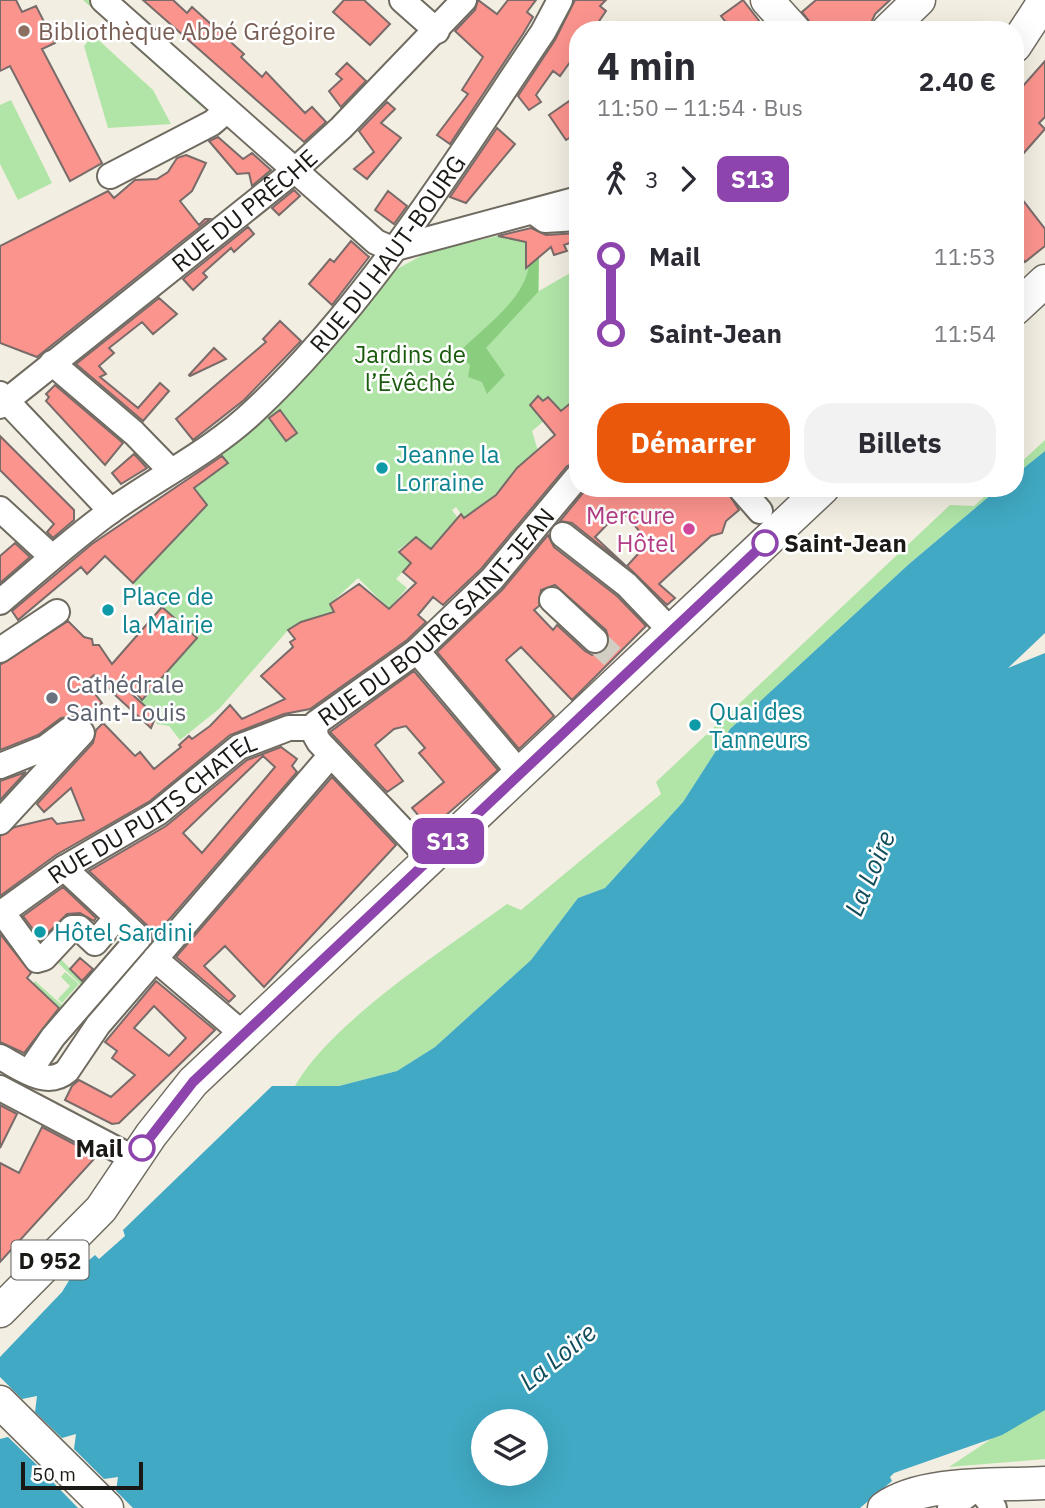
<!DOCTYPE html>
<html lang="fr">
<head>
<meta charset="utf-8">
<style>
	:root { --surface:#fff; --page:#f2f2f3; --text:#2b2b33; --muted:#7c7c81; --accent:#ea580c }
	body { margin:0; font-family:"IBM Plex Sans",sans-serif; background:var(--page); color:var(--text); height:100vh; display:flex; flex-direction:column; font-size:26px; white-space:nowrap }
	* { box-sizing:border-box; margin:0 }
	p { font-size:23px; color:var(--muted) }
	.icon { flex:none; width:38px; height:38px; fill:none; stroke:currentColor; stroke-width:2; stroke-linecap:round; stroke-linejoin:round }
	.map { position:relative; flex:1; overflow:hidden }
	.side { position:absolute; left:569px; top:21px; width:455px; height:476px; display:flex; flex-direction:column; background:var(--surface); border-radius:28px; box-shadow:0 7px 28px #0002 }
	.side>* { flex:none }
	.badge { padding:0 14px; border-radius:10px; font-size:24px; line-height:46px }
	.buttons { position:absolute; left:471px; top:1409px; display:grid; gap:14px }
	.buttons a { display:grid; place-items:center; width:77px; height:77px; border-radius:50%; background:var(--surface); box-shadow:0 7px 28px #0002; font-size:35px }
	.scale { position:absolute; left:21px; bottom:18px; width:122px; box-sizing:border-box; padding-left:7px; border:4px solid #1b1915; border-top:0; font-size:19px; line-height:24px; white-space:nowrap; color:#1b1915; -webkit-text-stroke:5px #fff; paint-order:stroke }
	.map>.badge { position:absolute; translate:-50% -50%; box-shadow:0 0 0 4px #fff }
	.legs { display:flex; align-items:center; gap:10px; height:77px; padding:0 28px; font-size:23px }
	.legs p { margin-inline-start:auto }
	.headline { display:flex; align-items:center; justify-content:space-between; height:119px; padding:0 28px }
	h1 { font-size:38px; font-weight:800; line-height:52px }
	.button { display:flex; gap:14px; margin-top:auto; padding:14px 28px }
	.button a { flex:1; height:80px; border-radius:28px; background:var(--accent); color:#fff; font-size:28px; font-weight:800; line-height:80px; text-align:center }
	.button a+a { background:var(--page); color:var(--text) }
	ul { padding:0 28px; list-style:none }
	li { display:flex; align-items:center; gap:24px; height:77px; font-size:26px }
	li i { display:grid; place-items:center; width:10px; height:100%; margin:0 9px; background:currentColor }
	li i::after { content:''; width:18px; height:18px; margin:-9px; border:5px solid; border-radius:50%; background:var(--surface) }
	li p { margin-inline-start:auto }
	li:first-child i { background:linear-gradient(#0000 50%,currentColor 0) }
	li:last-child i { background:linear-gradient(currentColor 50%,#0000 0) }
	.map>svg:first-child { display:block }
	.green { fill:#b0e5a7; fill-rule:evenodd }
	.forest { fill:#8bcd7f }
	.water { fill:#41a9c3; fill-rule:evenodd }
	.pier { fill:#f3eee2 }
	.building { fill:#fc948e; stroke:#786b69; stroke-width:2; fill-rule:evenodd }
	.lines { fill:none; stroke-linecap:round; stroke-linejoin:round }
	.minor-tunnel { stroke:#d3cec3; stroke-width:24; stroke-dasharray:24 12; stroke-linecap:butt }
	.minor-casing { stroke:#6f6b61; stroke-width:28 }
	.major-casing { stroke:#6f6b61; stroke-width:35 }
	.minor { stroke:#fff; stroke-width:24 }
	.major { stroke:#fff; stroke-width:32 }
	.line-1-casing { stroke:#fff; stroke-width:16 }
	.line-1 { stroke:#8e44ad; stroke-width:10 }
	.education-dot { fill:#8d6e63; stroke:#fff; stroke-width:2.5 }
	.culture-dot { fill:#0f9aa8; stroke:#fff; stroke-width:2.5 }
	.hotel-dot { fill:#d1479c; stroke:#fff; stroke-width:2.5 }
	.stop-1-dot { fill:#fff; stroke:#8e44ad; stroke-width:3.5 }
	.worship-dot { fill:#6b7280; stroke:#fff; stroke-width:2.5 }
	.labels { text-anchor:middle; dominant-baseline:central; stroke-width:5; stroke-linejoin:round; paint-order:stroke }
	.shield { fill:#fff; stroke:#5f5e5b; stroke-width:2 }
	.shield-label { font-size:23px; font-weight:bold; fill:#1b1915 }
	.education-label { font-size:24px; fill:#785e54; stroke:#fff; text-anchor:start }
	.street-label { font-size:24px; fill:#1b1915; stroke:#fff }
	.park-label { font-size:24px; fill:#1a5b0d; stroke:#fff }
	.culture-label { font-size:24px; fill:#0d838f; stroke:#fff; text-anchor:start }
	.hotel-label { font-size:24px; fill:#b23c85; stroke:#fff; text-anchor:end }
	.stop-label { font-size:24px; font-weight:bold; fill:#1b1915; stroke:#fff; text-anchor:start }
	.worship-label { font-size:24px; fill:#5b616d; stroke:#fff; text-anchor:start }
	.water-label { font-size:26px; font-style:italic; fill:#114c5b; stroke:#fff }
</style>
</head>
<body>
<div class="map">
<svg width="1045" height="1508" viewBox="0 0 1045 1508">
	<rect width="100%" height="100%" fill="#f3eee2"/>
	<path class="green" d="M83 0H90L207 106 204 109Z
		M93 35 153 90 171 124 108 128 84 46Z
		M11 100 52 183 18 200 0 164V105Z
		M527 229 539 253V291L577 269V414L544 408 538 396 530 405 544 421 532 431 538 451 505 487 464 518 456 507 452 510 460 521 448 528 431 549 416 537 398 550 411 563 396 579 407 588 389 609 358 578 330 604 335 614 304 623 303 621 288 630 219 709 180 740 169 726 157 724 152 712 130 708 143 693 162 607 133 583 194 489 228 463 218 450 287 395 397 269 428 252ZM280 410 296 433 286 441 269 418Z
		M1045 440V451L1015 475V468Z
		M994 488H999L909 564 730 729 683 802 605 888 578 898 531 960 435 1047 397 1071 339 1086H295C332 1021 444 950 507 904L521 910 661 794 656 782 950 505 974 506Z
		M55 953 84 983 60 1009 33 984 35 981 62 1005 81 985 55 960 37 976Z
		M65 972 79 984 62 1003 58 999 70 986 61 977Z
		M1045 1403V1459L949 1467Z"/>
	<path class="forest" d="M539 253 538 292 486 348 505 375 487 394 482 382 468 377 470 365 457 354C481 329 528 298 529 262L538 258Z"/>
	<path class="water" d="M1045 451V633L1008 668 1045 653V1410L1002 1435 894 1473 890 1477 892 1481 860 1508H0V1357L62 1292 73 1274 95 1255 99 1259 125 1236 123 1230 272 1086H339L397 1071 435 1047 531 960 578 898 605 888 683 802 730 729 909 564 999 488H1015V475ZM483 1421H536V1474H483Z"/>
	<path class="pier" d="M0 1377 22 1399 37 1396 35 1412 62 1438 76 1434 74 1449 104 1479 118 1477 116 1491 133 1508H78L47 1476 39 1478 35 1473 37 1465 8 1437 0 1439Z"/>
	<path class="building" d="M0 0H16L22 12 36 6 55 43 42 49 102 163 70 181 10 66 0 71Z
		M143 0H173L187 13 192 7 244 54 241 57 262 77 266 72 305 113 312 107 326 122 304 142Z
		M344 0H364L390 24 370 45 333 12Z
		M478 0 497 14 508 0H536L527 12 533 17 523 34 450 144 437 135 468 94 462 90 483 57 455 31 475 10Z
		M575 0H606L600 6 606 11 593 30H578V51L560 76 553 71 536 95 541 102 529 110 518 96 555 40Z
		M743 0 760 22 750 30H732L721 16Z
		M816 0H890L875 14 868 30H816L802 12Z
		M1045 61V117L1039 123 1045 129 1015 163V95Z
		M347 63 366 81 341 107 329 91 342 79 336 74Z
		M578 95V133L566 140 549 115Z
		M387 102 395 109 381 123 401 138 367 179 354 169 374 152 359 131Z
		M497 128 515 144 466 203 450 197Z
		M218 137 243 159 252 153 271 170 252 186 249 173 237 174 209 141Z
		M186 155 206 163 192 191 180 201 199 225 205 219H210L37 357 0 343V246L108 191 114 198 135 180 157 179 168 172 177 158Z
		M294 190 300 196 279 215 272 208Z
		M1015 190 1045 229V246L1025 262 1015 249Z
		M388 191 407 206 394 224 375 210Z
		M248 227 254 234 234 252 231 248 203 273 207 277 193 290 183 279Z
		M531 228 546 235 578 233V240L564 245 567 251 554 255 551 247 526 268V242L498 236Z
		M351 241 369 257 332 305 309 284 330 259 334 262Z
		M159 298 177 314 153 334 142 322 109 348 114 353 99 366 106 374 100 377 138 408 160 383 169 391 143 421 76 364Z
		M280 321 301 341 244 400 193 440 176 419 266 342 263 339Z
		M214 348 226 359 190 376 189 375Z
		M55 385 123 443 105 465 46 401 49 397 46 394Z
		M538 396 543 401 548 397 561 411 578 397V462L567 466 481 569 443 605 433 597 418 615 426 622 407 640 310 709 284 714 230 735 150 801 56 855 0 896V836L15 827 52 818 57 824 84 820 71 788 44 812 37 804 93 743 96 730 103 723 135 756 140 752 154 769 181 747 179 745 189 736 192 739 210 726 230 705 242 719 285 699 261 676 293 647 290 642 295 639 288 630 301 622 334 612 330 604 359 584 389 609 416 583 403 572 411 563 399 552 416 537 431 549 461 514 464 518 496 495 517 468 555 435 530 405Z
		M280 410 297 433 286 441 269 418Z
		M0 436 74 510V520L53 538 47 532 54 524 0 470Z
		M134 454 147 468 121 484 112 473Z
		M222 456 228 463 194 488 207 505 133 583 105 556 87 574 81 567 18 620 12 611 92 544Z
		M587 488H725L739 510 726 521 722 533 711 536 659 584 675 598 667 605 627 566 649 542 621 510 595 537 626 566 572 523 560 521Z
		M548 535 554 547 617 596 646 626 572 700 521 647 506 660 554 716 519 749 437 652 502 590ZM555 585 606 630 610 643 605 651 592 655 585 651 557 625 553 630 534 610 539 606 541 590Z
		M15 543 30 557 0 583V556Z
		M162 607 197 638 142 700 129 685 124 687 156 716 151 728 115 695 118 692 115 694 94 675 86 682 102 703 84 715 61 718 38 735 0 750V665L68 621 84 637 92 639 93 645H99L112 664Z
		M414 671 498 770 430 829 412 808 444 782 419 753 425 748 406 726 394 729 375 745 403 781 387 792 330 732Z
		M281 747 297 759 292 766 297 772 153 938 149 927 89 871 166 826 247 760ZM263 756 275 767 202 853 183 833Z
		M26 772 0 800V781Z
		M332 777 396 845 264 987 225 946 204 966 235 996 229 1002 176 957Z
		M63 887 96 918 94 921 80 913 67 914 41 940 23 916Z
		M0 934 31 973 27 978 59 1008 24 1053 0 1042Z
		M80 958 93 969 82 981 70 969Z
		M156 981 215 1030 119 1123 112 1124 65 1100 72 1086 79 1080 111 1097 135 1075 112 1058 117 1051 105 1042ZM154 1006 186 1038 169 1056 134 1028Z
		M0 1105 17 1114 0 1148Z
		M42 1127 93 1154 94 1159 0 1262V1163L19 1173Z"/>
	<g class="lines">
		<path class="minor-tunnel" d="M595 640 614 658"/>
		<defs>
			<g id="minor">
				<path d="M103 0 376 242 392 249 578 199"/>
				<path d="M402 0 437 31"/>
				<path d="M110 176 212 123 226 111"/>
				<path d="M538 215 545 220 578 218"/>
				<path d="M52 363 134 433 171 471"/>
				<path d="M0 394 111 511"/>
				<path id="s1" d="M0 406 294 171 341 128 464 0"/>
				<path d="M740 488 760 511"/>
				<path d="M0 509 52 557"/>
				<path d="M563 535 627 585 671 631"/>
				<path d="M552 600 595 640"/>
				<path id="s2" d="M0 602C37 571 72 539 111 511 158 477 212 451 254 411 369 303 455 162 543 32L560 0"/>
				<path d="M0 650 57 612"/>
				<path d="M417 651 520 773"/>
				<path d="M0 766 45 748 69 730 79 729 82 733 0 822"/>
				<path id="s3" d="M429 858 319 742 315 735 316 723 417 651 492 579 578 476"/>
				<path d="M2 912 37 960 44 958 72 928H79L95 943 117 917"/>
				<path id="s4" d="M0 914 64 868 158 813 239 747 289 728H315"/>
				<path d="M155 959 243 1034"/>
				<path d="M0 1057C20 1067 46 1089 67 1071L98 1025 331 755"/>
				<path d="M29 1072 53 1037 139 938 64 868"/>
				<path d="M0 1088 135 1159"/>
				<path d="M950 1508 978 1487 994 1508"/>
			</g>
			<path id="major" d="M767 0 794 30
				M888 30 919 0
				M1015 46 1045 0
				M1015 309 1045 281
				M0 1311 101 1209 151 1135 193 1082 823 488
				M0 1402 107 1508
				M884 1508C923 1480 998 1486 1045 1483"/>
		</defs>
		<use href="#minor" class="minor-casing"/>
		<use href="#major" class="major-casing"/>
		<use href="#minor" class="minor"/>
		<use href="#major" class="major"/>
	</g>
	<g class="lines">
		<defs>
			<path id="line-1" d="M142 1148 193 1082 765 543"/>
		</defs>
		<use href="#line-1" class="line-1-casing"/>
		<use href="#line-1" class="line-1"/>
	</g>
	<circle class="education-dot" cx="24" cy="31" r="7"/>
	<g class="culture-dot">
		<circle cx="382" cy="468" r="7"/>
		<circle cx="108" cy="610" r="7"/>
		<circle cx="695" cy="725" r="7"/>
		<circle cx="40" cy="932" r="7"/>
	</g>
	<circle class="hotel-dot" cx="689" cy="529" r="7"/>
	<g class="stop-1-dot">
		<circle cx="765" cy="543" r="12"/>
		<circle cx="142" cy="1148" r="12"/>
	</g>
	<circle class="worship-dot" cx="52" cy="698" r="7"/>
	<g class="labels">
		<rect class="shield" x="11.5" y="1240.5" width="77" height="39" rx="5"/>
		<g class="shield-label">
			<text x="50" y="1260">D 952</text>
		</g>
		<g class="education-label">
			<text x="38" y="31">Bibliothèque Abbé Grégoire</text>
		</g>
		<g class="street-label">
			<text stroke="none"><textPath href="#s1" startOffset="313">RUE DU PRÊCHE</textPath></text>
			<text stroke="none"><textPath href="#s2" startOffset="525">RUE DU HAUT-BOURG</textPath></text>
			<text stroke="none"><textPath href="#s3" startOffset="341">RUE DU BOURG SAINT-JEAN</textPath></text>
			<text stroke="none"><textPath href="#s4" startOffset="186">RUE DU PUITS CHATEL</textPath></text>
		</g>
		<g class="park-label">
			<text x="410" y="354">Jardins de<tspan x="410" dy="28">l’Évêché</tspan></text>
		</g>
		<g class="culture-label">
			<text x="396" y="454">Jeanne la<tspan x="396" dy="28">Lorraine</tspan></text>
			<text x="122" y="596">Place de<tspan x="122" dy="28">la Mairie</tspan></text>
			<text x="709" y="711">Quai des<tspan x="709" dy="28">Tanneurs</tspan></text>
			<text x="54" y="932">Hôtel Sardini</text>
		</g>
		<g class="hotel-label">
			<text x="675" y="515">Mercure<tspan x="675" dy="28">Hôtel</tspan></text>
		</g>
		<g class="stop-label">
			<text x="784" y="543">Saint-Jean</text>
			<text x="123" y="1148" text-anchor="end">Mail</text>
		</g>
		<g class="worship-label">
			<text x="66" y="684">Cathédrale<tspan x="66" dy="28">Saint-Louis</tspan></text>
		</g>
		<g class="water-label">
			<text transform="translate(869 873) rotate(-67)">La Loire</text>
			<text transform="translate(557 1356) rotate(-39)">La Loire</text>
		</g>
	</g>
</svg>
<div class="buttons">
<a><svg class="icon" aria-label="layers" viewBox="0 0 24 24"><path d="M12 4l9 5-9 5-9-5zM3 14l9 5 9-5"/></svg></a>
</div>
<div class="scale">50 m</div>
<b class="badge" style="left:448px;top:841px;background:#8e44ad;color:#fff">S13</b>
<section class="side">
<div class="headline"><div><h1>4 min</h1><p>11:50 – 11:54 · Bus</p></div><b>2.40 €</b></div>
<div class="legs"><svg class="icon" aria-label="walk" viewBox="0 0 24 24"><circle cx="13" cy="4" r="2"/><path d="M13 8l-2 6 4 7M11 14l-3 7M7 12l3-4h3l4 4"/></svg>3<svg class="icon" aria-label="forward" viewBox="0 0 24 24"><path d="M9 5l7 7-7 7"/></svg><b class="badge" style="background:#8e44ad;color:#fff">S13</b></div>
<ul>
<li><i style="color:#8e44ad"></i><b>Mail</b><p>11:53</p></li>
<li><i style="color:#8e44ad"></i><b>Saint-Jean</b><p>11:54</p></li>
</ul>
<div class="button"><a>Démarrer</a><a>Billets</a></div>
</section>
</div>
</body>
</html>
